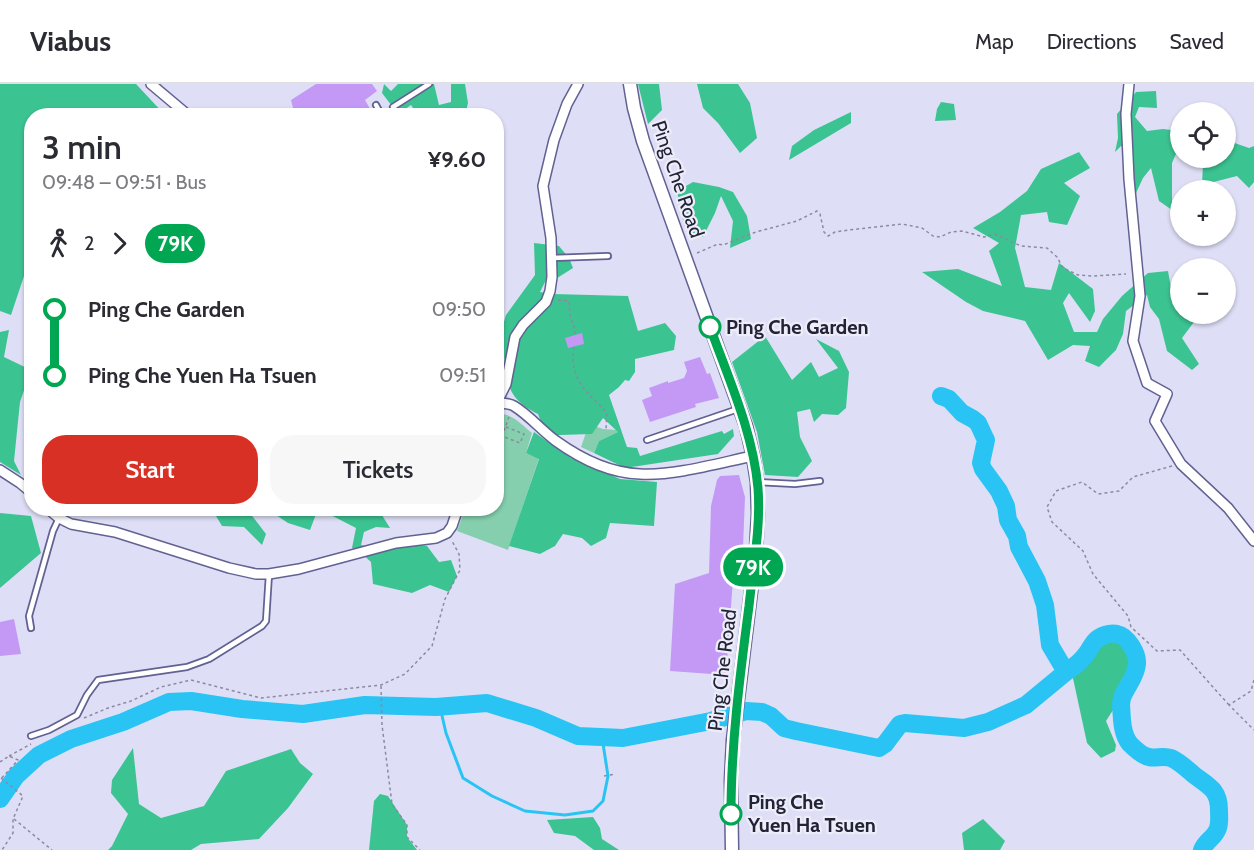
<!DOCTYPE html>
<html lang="en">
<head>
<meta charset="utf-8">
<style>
	:root { --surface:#fff; --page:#f7f7f7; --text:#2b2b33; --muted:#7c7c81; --line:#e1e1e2; --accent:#d93025 }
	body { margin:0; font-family:Cabin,sans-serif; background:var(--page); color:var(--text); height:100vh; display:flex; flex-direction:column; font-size:22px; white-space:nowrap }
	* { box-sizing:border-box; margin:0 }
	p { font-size:20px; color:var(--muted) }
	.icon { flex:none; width:33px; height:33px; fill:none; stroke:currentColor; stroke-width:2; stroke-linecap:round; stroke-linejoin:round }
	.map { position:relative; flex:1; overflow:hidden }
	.drawer { position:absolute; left:24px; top:24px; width:480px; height:408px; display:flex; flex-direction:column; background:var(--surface); border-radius:24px; box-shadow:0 2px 4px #0004 }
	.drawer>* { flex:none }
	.badge { padding:0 12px; border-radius:20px; font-size:21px; line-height:39px }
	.controls { position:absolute; left:1170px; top:18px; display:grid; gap:12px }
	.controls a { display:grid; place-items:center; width:66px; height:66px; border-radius:50%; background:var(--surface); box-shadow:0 2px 4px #0004; font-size:30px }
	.map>.badge { position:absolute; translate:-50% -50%; box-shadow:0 0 0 3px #fff }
	.legs { display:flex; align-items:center; gap:9px; height:66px; padding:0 18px; font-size:20px }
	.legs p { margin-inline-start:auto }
	.summary { display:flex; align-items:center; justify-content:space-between; height:102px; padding:0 18px }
	h1 { font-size:33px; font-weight:600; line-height:45px }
	.button { display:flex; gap:12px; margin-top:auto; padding:12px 18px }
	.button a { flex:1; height:69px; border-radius:24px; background:var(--accent); color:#fff; font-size:24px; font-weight:600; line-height:69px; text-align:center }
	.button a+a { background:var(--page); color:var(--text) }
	ul { padding:0 18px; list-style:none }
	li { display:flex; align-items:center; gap:21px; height:66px; font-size:22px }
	li i { display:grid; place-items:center; width:9px; height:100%; margin:0 8px; background:currentColor }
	li i::after { content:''; width:15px; height:15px; margin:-8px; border:4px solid; border-radius:50%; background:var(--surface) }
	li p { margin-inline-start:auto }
	li:first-child i { background:linear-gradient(#0000 50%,currentColor 0) }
	li:last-child i { background:linear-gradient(currentColor 50%,#0000 0) }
	header { display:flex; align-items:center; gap:36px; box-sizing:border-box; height:84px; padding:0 30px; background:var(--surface); border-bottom:2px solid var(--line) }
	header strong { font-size:28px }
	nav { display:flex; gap:33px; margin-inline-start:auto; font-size:21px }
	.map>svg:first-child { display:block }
	.green { fill:#85cfae }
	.forest { fill:#3cc392 }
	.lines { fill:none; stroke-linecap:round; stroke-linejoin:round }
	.stream { stroke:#29c4f3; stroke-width:3 }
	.river { stroke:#29c4f3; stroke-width:18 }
	.building { fill:#c399f5 }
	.service-casing { stroke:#626192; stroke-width:8 }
	.minor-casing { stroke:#626192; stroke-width:12 }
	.tertiary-casing { stroke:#626192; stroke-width:15 }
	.path { stroke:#8a8aa0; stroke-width:1.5; stroke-dasharray:3 3; stroke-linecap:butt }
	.service { stroke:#fff; stroke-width:4.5 }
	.minor { stroke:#fff; stroke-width:9 }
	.tertiary { stroke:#fff; stroke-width:12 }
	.line-1-casing { stroke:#fff; stroke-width:14 }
	.line-1 { stroke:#00a651; stroke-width:9 }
	.stop-1-dot { fill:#fff; stroke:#00a651; stroke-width:3 }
	.labels { text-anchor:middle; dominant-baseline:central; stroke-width:4.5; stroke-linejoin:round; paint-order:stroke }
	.street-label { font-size:20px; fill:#232338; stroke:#ededf9 }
	.stop-label { font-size:20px; font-weight:bold; fill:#232338; stroke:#ededf9; text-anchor:start }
</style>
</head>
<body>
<header>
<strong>Viabus</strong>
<nav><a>Map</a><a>Directions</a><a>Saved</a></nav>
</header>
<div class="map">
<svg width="1254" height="766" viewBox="0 0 1254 766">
	<rect width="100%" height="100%" fill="#dedff6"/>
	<path class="green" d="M500 330C513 330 522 341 532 349L526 369 539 374 508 466 457 447 465 425 496 424 497 333Z
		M589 340 603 345 617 346 618 348 599 357 594 369 581 363Z"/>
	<path class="forest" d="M0 0H136L165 31 32 32V161L30 163 31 171 11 231 0 227Z
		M384 0 391 7 398 0H434L439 21 451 18V0H465L468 19 465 31H418L411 21 398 30 382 9Z
		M638 0H659L662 26 648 40Z
		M697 0H738L750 19 757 54 740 69 718 39 703 24Z
		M1156 7 1157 24 1139 23 1135 33 1147 47 1163 45 1180 47V64L1179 63 1172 79V126L1159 117 1151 84 1143 94 1136 109 1125 113 1124 88 1133 70 1121 62 1115 68 1118 54 1117 30 1136 8Z
		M941 18 954 20 956 36 935 37 937 25Z
		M851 28V39L789 76 792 62 814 46Z
		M1226 56 1249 64 1254 62V98L1249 104 1237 92 1202 101 1203 79 1190 76 1188 74H1226Z
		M1079 68 1090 84 1064 99 1080 112 1067 141 1049 138 1047 128 1021 131 1015 164 1025 203 1051 206 1059 179 1093 205 1095 227 1090 238 1069 209 1063 219 1074 248H1097L1103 235 1122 212 1148 189 1168 187 1173 214 1180 209V230H1200L1182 254 1199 280 1192 286 1167 267 1159 235 1150 223 1147 211 1126 227 1123 250 1116 266 1099 283 1085 277 1090 262 1073 261 1048 276 1025 237 983 227 966 218 922 188 958 185 1002 202 989 167 999 159 973 144 1000 128 1027 107 1041 85Z
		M693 98 719 103 733 108 747 132 751 155 730 164 733 137 721 112 715 129 703 153 689 149 684 141 677 107Z
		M534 159 559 162 569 174 573 184 554 196 547 194 540 208 553 210 628 212 638 247 665 239 676 252 674 266 635 275V288L629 297 625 296 619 303 609 311 627 363 637 364 640 372 722 347 724 350 733 345 734 352 718 370 625 384 594 369 599 357 618 348 603 334 592 350 560 351 550 352 544 346 538 330C524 323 510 313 508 296 507 290 507 283 505 277 504 271 498 267 497 261L506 231 535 191Z
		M9 246 4 273 31 286 20 318 14 377 21 391 0 378V248Z
		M765 252 792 296 811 278 819 293 838 284 816 255 839 267 849 288 846 324 838 331 822 330 814 338 810 325 797 328 800 353 812 377 798 393 765 391 757 348 732 278Z
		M534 348 571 374 620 395 657 398 654 442 610 439 606 454 591 462 582 454 563 450 555 462 540 470 509 462 539 375 526 369Z
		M214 425H256L250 429 266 450 262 461 244 443 222 442 213 427Z
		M267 425H318L310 446 288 439Z
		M319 425H376L380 428 390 444 376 443 364 448 361 461 376 464 413 460 427 462 439 478 451 476 457 492 449 508 430 501 412 509 373 500 371 478 360 468 352 464 356 444Z
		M0 429 31 432 41 469 0 504Z
		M1115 549C1122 551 1126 555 1130 561 1145 581 1133 590 1124 608 1119 618 1112 627 1106 637L1116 661 1115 667 1101 674 1087 659 1071 585C1088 571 1092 551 1115 549Z
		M133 664 139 720 161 734 204 722 226 687 291 665 300 679 313 690 288 724 259 755 201 760 191 766H108L112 762 128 730 111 709 112 696Z
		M380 710 388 712 407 741V753L417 766H369L374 717Z
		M593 733 600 744 602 755 619 766H594L575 752 554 749 547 736Z
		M983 735 1005 757 1000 766H964L962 749Z"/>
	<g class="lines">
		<path class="stream" d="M440 623 446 649 463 694 492 712 525 727 565 731 593 727 603 717 608 692 602 653"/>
		<path class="river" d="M941 312 949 315 962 329 973 335 978 339 984 352 986 356 981 379 983 385 999 407 1006 422 1008 436 1017 452 1019 463 1037 497 1045 521 1050 561 1066 588C1074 583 1082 576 1087 569 1090 565 1092 560 1095 557 1100 552 1110 548 1117 550 1128 552 1138 570 1137 580 1136 593 1126 603 1122 614L1121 620C1122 632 1121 649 1130 660 1134 664 1142 672 1149 673 1156 675 1162 671 1171 674 1180 678 1187 685 1194 691 1209 702 1219 706 1219 726 1219 732 1220 738 1218 744 1215 754 1206 756 1202 766
			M0 715 16 692 39 671 71 655 123 638 169 618 191 617 242 625 303 630 365 621 436 623 487 619 536 634 578 652 623 654 711 637 746 627 762 628 771 632 784 644 796 647 879 664 885 660 900 640 905 639 964 644 988 638 1026 621 1066 588"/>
	</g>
	<path class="building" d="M316 0H372L377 7 365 16 374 32H295L291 16Z
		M582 249 584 260 568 264 565 254Z
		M700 273 707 290 710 289 719 314 695 320 696 323 650 338 642 316 652 312 649 304 668 297V299L684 294 687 287 684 278Z
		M739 391 745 413 743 464 726 467 725 494 733 495 726 591 670 587 675 500 709 489 711 422 717 396 720 392Z
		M14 535 21 570 0 572V538Z"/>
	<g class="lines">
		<defs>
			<path id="service" d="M376 21 382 32
				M393 23 429 0
				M552 174 608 172
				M647 356 738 325
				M757 398 795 400 820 397
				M31 544 29 532 53 447 59 434
				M31 652 49 646 77 631 87 611 98 596 187 583 209 575 262 542 266 537 269 490"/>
			<path id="minor" d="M151 0 189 32
				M1129 0 1126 30 1129 95 1140 212 1133 257 1147 299 1167 310 1155 337 1181 380 1228 424 1254 457
				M496 319C503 319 509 319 514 322 529 331 542 347 556 357 581 375 610 389 640 390 674 392 719 379 753 372
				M496 320 506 300 515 253 523 241 546 218 550 207 552 193 551 154 543 102 554 56 567 20 578 0
				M0 386 20 399 32 409
				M47 424 59 434 71 440 115 448 229 484 256 490H269L299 485 396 459 436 454 447 449 452 442 458 424"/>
			<path id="tertiary" d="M630 0 634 24 643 57 746 342 753 372 757 398 758 430 756 466 733 656 731 696 732 766"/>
		</defs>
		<use href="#service" class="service-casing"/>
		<use href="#minor" class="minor-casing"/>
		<use href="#tertiary" class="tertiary-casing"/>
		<path class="path" d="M697 169 718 160 723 161 756 148 797 137 817 127 820 130 824 148 828 152 835 148 849 146 902 140 922 144 933 152 940 153 951 148 962 147 984 153 995 150 1021 162 1047 164 1057 173 1063 184 1078 191 1093 192 1126 190
			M558 216 569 217 570 232 575 245V251
			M574 263C569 297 586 306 607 329L606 345
			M506 343 524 350 520 359 502 352 509 333
			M1172 382 1133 393 1119 407 1098 410 1082 398 1056 407 1047 423 1052 438 1083 467 1093 490 1128 532 1131 543 1157 567 1180 566 1229 621
			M1254 596 1251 607 1229 621 1254 646
			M381 602 382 641 392 720 407 741V753L420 766
			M84 634 108 624 131 617 161 603 191 596 261 614 381 601 405 590 432 562 445 515 460 486 459 470 452 457
			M9 672 31 660
			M0 678 9 672 18 676 0 696
			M604 692 615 690
			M1 694 23 712 13 735V749L2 766
			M14 735 52 766"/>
		<use href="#service" class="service"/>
		<use href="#minor" class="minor"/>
		<use href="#tertiary" class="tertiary"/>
	</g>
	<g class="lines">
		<defs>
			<path id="line-1" d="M710 243C729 296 753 348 758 404 761 443 753 483 749 522 740 591 731 660 731 730"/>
		</defs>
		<use href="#line-1" class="line-1-casing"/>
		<use href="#line-1" class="line-1"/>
	</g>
	<g class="stop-1-dot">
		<circle cx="710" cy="243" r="10"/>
		<circle cx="731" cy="730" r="10"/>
	</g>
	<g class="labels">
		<g class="street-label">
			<text transform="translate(678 95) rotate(71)">Ping Che Road</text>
			<text transform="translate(722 586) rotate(-83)">Ping Che Road</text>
		</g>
		<g class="stop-label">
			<text x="726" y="243">Ping Che Garden</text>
			<text x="748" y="718">Ping Che<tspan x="748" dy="23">Yuen Ha Tsuen</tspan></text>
		</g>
	</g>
</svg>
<div class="controls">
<a><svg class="icon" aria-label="locate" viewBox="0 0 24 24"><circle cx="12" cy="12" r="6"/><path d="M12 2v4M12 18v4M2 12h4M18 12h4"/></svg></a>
<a>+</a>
<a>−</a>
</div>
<b class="badge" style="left:753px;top:483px;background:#00a651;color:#fff">79K</b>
<section class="drawer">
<div class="summary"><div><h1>3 min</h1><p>09:48 – 09:51 · Bus</p></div><b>¥9.60</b></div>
<div class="legs"><svg class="icon" aria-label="walk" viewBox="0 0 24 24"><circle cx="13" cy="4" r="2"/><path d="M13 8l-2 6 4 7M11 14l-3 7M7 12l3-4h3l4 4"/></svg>2<svg class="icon" aria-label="forward" viewBox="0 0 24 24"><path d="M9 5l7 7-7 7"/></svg><b class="badge" style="background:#00a651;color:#fff">79K</b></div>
<ul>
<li><i style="color:#00a651"></i><b>Ping Che Garden</b><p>09:50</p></li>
<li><i style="color:#00a651"></i><b>Ping Che Yuen Ha Tsuen</b><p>09:51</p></li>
</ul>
<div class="button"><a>Start</a><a>Tickets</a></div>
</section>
</div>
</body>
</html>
